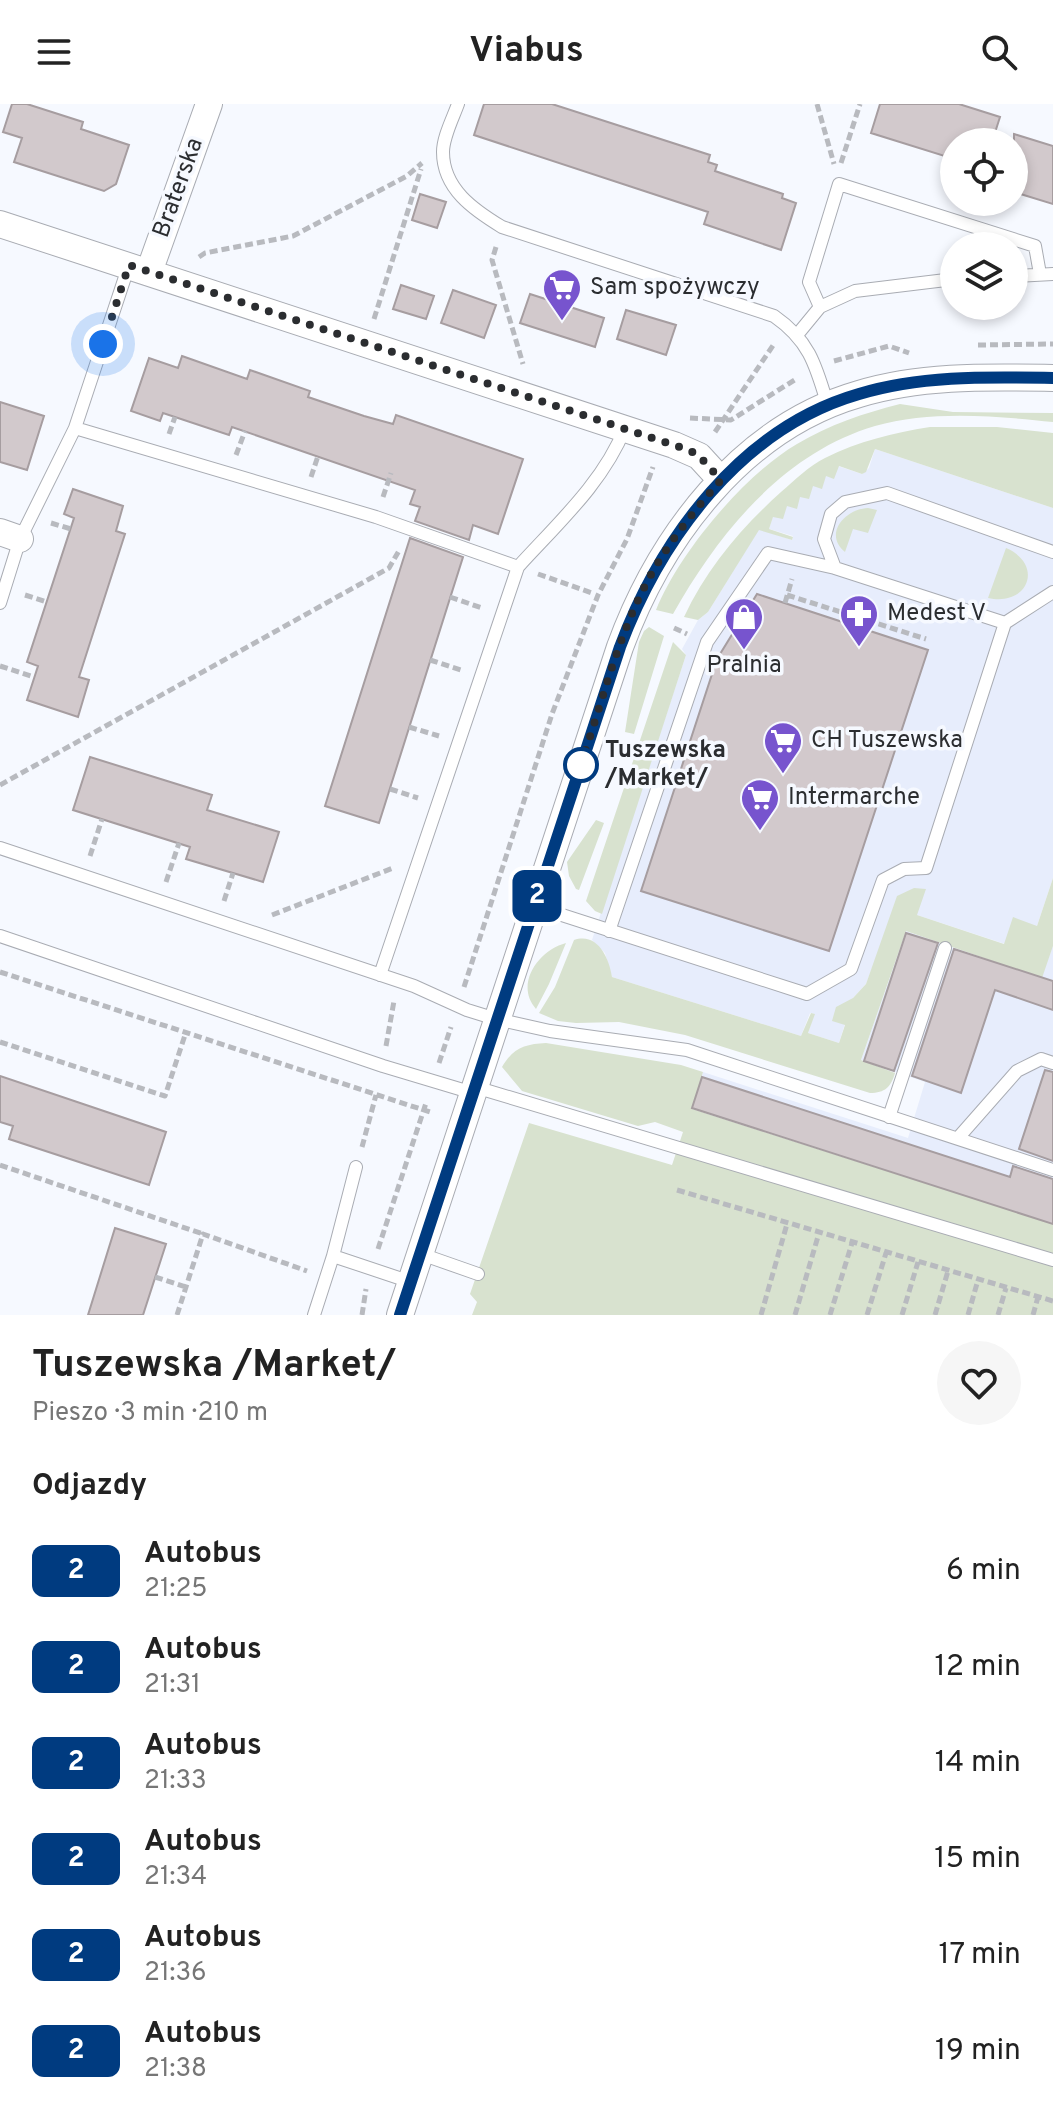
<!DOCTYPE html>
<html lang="pl">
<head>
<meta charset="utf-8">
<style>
	:root { --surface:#fff; --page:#f6f6f6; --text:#222; --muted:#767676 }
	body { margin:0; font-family:Overpass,sans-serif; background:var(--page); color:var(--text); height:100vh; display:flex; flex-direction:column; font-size:30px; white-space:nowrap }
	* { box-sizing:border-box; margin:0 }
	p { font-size:26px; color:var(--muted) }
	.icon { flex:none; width:44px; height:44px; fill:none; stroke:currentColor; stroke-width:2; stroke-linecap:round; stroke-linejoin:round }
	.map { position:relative; height:1211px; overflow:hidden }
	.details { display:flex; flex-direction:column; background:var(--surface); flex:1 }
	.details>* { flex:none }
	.badge { padding:0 16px; border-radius:12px; font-size:28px; line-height:52px }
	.controls { position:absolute; left:940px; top:24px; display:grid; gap:16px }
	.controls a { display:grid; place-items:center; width:88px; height:88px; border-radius:50%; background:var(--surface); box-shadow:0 4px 12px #0003; font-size:40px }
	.you { position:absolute; width:40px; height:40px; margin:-20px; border:6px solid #fff; border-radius:50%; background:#1a73e8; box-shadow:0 0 0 12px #1a73e833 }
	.map>.badge { position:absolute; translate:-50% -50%; box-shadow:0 0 0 4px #fff }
	h2 { padding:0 32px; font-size:30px; line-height:72px }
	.round { display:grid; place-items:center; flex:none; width:84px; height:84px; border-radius:42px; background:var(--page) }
	.overview { display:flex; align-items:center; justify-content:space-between; height:136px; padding:0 32px }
	h1 { font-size:38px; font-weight:700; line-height:60px }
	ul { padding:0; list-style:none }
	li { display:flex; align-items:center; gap:24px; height:96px; padding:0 32px }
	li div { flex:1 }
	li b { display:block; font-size:30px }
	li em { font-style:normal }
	li .badge { min-width:88px; font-weight:700; text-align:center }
	header { display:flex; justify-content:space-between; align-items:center; height:104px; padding:0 32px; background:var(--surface); font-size:36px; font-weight:700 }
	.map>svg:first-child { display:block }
	.built { fill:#e7edfc }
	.green { fill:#d8e2cf }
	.building { fill:#d2c9cc; stroke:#a69da0; stroke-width:2 }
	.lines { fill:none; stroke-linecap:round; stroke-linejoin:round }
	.service-casing { stroke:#a9acb3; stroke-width:14 }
	.minor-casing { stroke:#a9acb3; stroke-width:28 }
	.path { stroke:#b8babf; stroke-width:5; stroke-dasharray:8 4; stroke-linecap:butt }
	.service { stroke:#fff; stroke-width:12 }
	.minor { stroke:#fff; stroke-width:26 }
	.line-casing { stroke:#fff; stroke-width:18 }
	.line { stroke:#003b80; stroke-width:12 }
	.walk { stroke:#2b2d30; stroke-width:8; stroke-dasharray:0 14.4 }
	.stop-dot { fill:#fff; stroke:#003b80; stroke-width:4 }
	.labels { text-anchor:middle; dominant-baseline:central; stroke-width:7; stroke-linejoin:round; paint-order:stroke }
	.street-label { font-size:24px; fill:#2b2d30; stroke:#f6f9ff }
	.poi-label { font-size:24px; fill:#2b2d30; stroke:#f6f9ff; text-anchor:start }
	.stop-label { font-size:24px; font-weight:bold; fill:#2b2d30; stroke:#f6f9ff; text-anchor:start }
</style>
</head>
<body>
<header><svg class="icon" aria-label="menu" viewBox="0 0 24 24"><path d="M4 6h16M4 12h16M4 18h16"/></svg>Viabus<svg class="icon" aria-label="search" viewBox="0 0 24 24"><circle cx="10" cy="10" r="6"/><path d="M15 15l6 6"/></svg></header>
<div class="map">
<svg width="1053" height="1211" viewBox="0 0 1053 1211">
	<rect width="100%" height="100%" fill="#f6f9ff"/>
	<path class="built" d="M875 345 1053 404V774L1037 822 1005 840 917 811 872 864 866 880 853 894 839 939 808 929 814 910 810 909 801 932 612 873 605 849 592 836 686 551 682 545 698 516 708 508 759 425 792 436 793 432 769 425 773 412 838 362 862 370 869 364Z
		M906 827 1041 874 1053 842V1120L691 1004 703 968 908 1034 925 978 861 956Z"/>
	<path class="green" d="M900 300 953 308 1053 309V318C997 312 930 306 875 322 783 349 718 430 673 510L656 506C679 449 744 371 797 340 829 321 864 309 900 300Z
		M930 323H997L1053 329V404L875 345 866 368 862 370 839 362 834 375 826 372 822 385 813 382 809 395 800 393 797 405 787 402 783 415 773 413 769 425 793 433 792 436 759 426 708 508 698 516 684 513C707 464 741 424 781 388 795 376 809 362 825 354 859 337 893 329 930 323Z
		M868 404 877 406 868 429 853 425 845 448C823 430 845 405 868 404Z
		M1006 444C1044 460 1029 503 988 494Z
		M649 523 664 532 634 630 625 628 639 538 644 527Z
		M673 538 686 551 602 810 595 807 586 797Z
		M596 716 604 719 579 786 576 785 569 772 567 758Z
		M1053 774V842L1042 874 906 827 861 956 895 969C891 983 885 989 870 989L685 931 619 918 576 919 558 917 539 909 555 883 574 836C597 828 609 853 612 873L801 932 811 909 815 910 808 929 839 939 845 921 832 917 836 903 853 894 866 880 897 792 914 784 926 785 917 811 1004 840 1013 813 1037 822Z
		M566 839 549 880 536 905C514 880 539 846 566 839Z
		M546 939 681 961 703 968 692 1005 1053 1120V1211H472L477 1198 470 1190 529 1019 672 1061 683 1028 655 1018 638 1022 522 987 502 963C513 944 525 940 546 939Z"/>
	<path class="building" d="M12 0H27L83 18 81 25 129 41 116 80 104 87 14 58 22 34 3 28Z
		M484 0H552L710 51 708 58 717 61 715 67 783 90 782 94 796 99 781 146 704 120 708 108 474 31Z
		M880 0H959L1000 13 992 38H954V55L871 29Z
		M1014 30 1053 42V100L1014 88Z
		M420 90 446 98 437 124 412 116Z
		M401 181 434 192 426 215 393 205Z
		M453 186 496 201 484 234 441 219Z
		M530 190 604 214 595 243 520 219Z
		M626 206 676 221 666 251 617 235Z
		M182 252 247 275 250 266 310 287 308 293 364 312 393 320 396 311 523 355 498 430 473 421 469 436 415 417 420 403 410 400 415 386 232 323 229 331 163 309 160 317 131 307 149 254 178 264Z
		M0 298 44 312 27 366 0 358Z
		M73 385 123 402 116 427 125 430 79 573 89 576 78 613 27 596 38 562 27 558 74 414 64 410Z
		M410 434 463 453 379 719 325 702Z
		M757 490 928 546 829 847 641 787 717 555Z
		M90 653 212 691 207 706 279 728 263 778 186 755 190 743 73 706Z
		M906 829 938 839 894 967 864 957Z
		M954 845 1053 877V906L995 886 961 989 912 972Z
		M1045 966 1053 968V1057L1019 1045Z
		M0 972 166 1028 149 1081 9 1035 13 1022 0 1018Z
		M702 973 1010 1073 1013 1062 1053 1075V1120L692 1004Z
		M115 1124 166 1140 143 1211H88Z"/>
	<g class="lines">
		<defs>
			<path id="service" d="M458 0C453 14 443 33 443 48 443 85 474 106 502 123L774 212C810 237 816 262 828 302
				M129 161 75 324 376 413 518 463C557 420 603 379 625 324
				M1014 172 1053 170
				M820 203 809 178 839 80 1035 142 1040 170
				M797 231 820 203 855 187 954 175
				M835 464 824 435 831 410 845 398 887 389 1053 448
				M0 499 20 435 75 324
				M0 744 414 882 467 906 496 915 550 927 687 946 1053 1066
				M534 802 807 890 851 865 883 776 904 765 926 764 1005 519 1053 488
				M609 827 707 538 768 449 835 464 1005 519
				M0 832 383 962 473 989
				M380 871 518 463
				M475 983 1053 1156
				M889 1013 945 844
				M958 1034 1017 967 1041 955 1053 959
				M421 1150 478 1170
				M333 1152 356 1063
				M314 1211 333 1152 411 1178"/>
			<path id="minor" d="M0 120 674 341 699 352 721 376
				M149 168 209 0
				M0 428 20 435
				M400 1211 620 543C660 434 741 324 859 290 921 271 988 273 1053 274"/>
		</defs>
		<use href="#service" class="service-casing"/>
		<use href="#minor" class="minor-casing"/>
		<path class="path" d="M817 0 834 60
			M841 59 860 0
			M496 143 492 156 523 260
			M199 153 205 149 293 132 407 72 422 59
			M374 215 421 65
			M978 241 1053 240
			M834 257 889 242 909 249
			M690 314 731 316 796 275
			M715 328 774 240
			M169 330 175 313
			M236 351 245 327
			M311 373 318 352
			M383 393 391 369
			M51 419 71 425
			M538 470 592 489
			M25 491 47 498
			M787 491 926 535
			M450 493 482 504
			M785 499 792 475
			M674 524 687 530
			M430 556 461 566
			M0 562 34 573
			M409 623 439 632
			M0 681 389 464 400 445
			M390 685 418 694
			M90 752 102 715
			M166 778 179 739
			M224 797 233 769
			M272 811 393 764
			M0 868 433 1009
			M464 883 552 610 598 491 627 435 653 363
			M0 938 165 992 186 928
			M386 942 394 897
			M439 959 451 923
			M362 1043 376 991
			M0 1061 203 1130
			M677 1086 1053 1197
			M378 1145 426 999
			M155 1173 186 1183
			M177 1211 203 1130 307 1167
			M362 1211 366 1185
			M761 1211 787 1120
			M795 1211 819 1129
			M830 1211 852 1139
			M867 1211 886 1149
			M902 1211 918 1158
			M935 1211 948 1167
			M968 1211 978 1176
			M998 1211 1006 1184
			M1033 1211 1038 1193"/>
		<use href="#service" class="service"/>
		<use href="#minor" class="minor"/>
	</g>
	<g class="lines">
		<defs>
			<path id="line" d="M400 1211 620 543C661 434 741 324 859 290 922 271 988 273 1053 274"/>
		</defs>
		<use href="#line" class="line-casing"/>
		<use href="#line" class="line"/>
		<path class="walk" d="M103 240 129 161 689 346 699 352 721 376C694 407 668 439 648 476 616 536 601 604 578 668L581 661"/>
	</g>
	<defs>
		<symbol id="supermarket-pin" viewBox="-11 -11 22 30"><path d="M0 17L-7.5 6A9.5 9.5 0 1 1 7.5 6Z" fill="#7754ce" stroke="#f6f9ff"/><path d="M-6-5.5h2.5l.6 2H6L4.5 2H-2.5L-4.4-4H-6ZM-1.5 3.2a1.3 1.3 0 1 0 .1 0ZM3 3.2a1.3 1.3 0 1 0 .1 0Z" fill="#fff"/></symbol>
		<symbol id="pharmacy-pin" viewBox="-11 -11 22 30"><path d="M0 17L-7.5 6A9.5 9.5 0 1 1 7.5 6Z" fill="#7754ce" stroke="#f6f9ff"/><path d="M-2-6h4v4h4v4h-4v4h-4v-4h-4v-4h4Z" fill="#fff"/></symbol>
		<symbol id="shop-pin" viewBox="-11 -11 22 30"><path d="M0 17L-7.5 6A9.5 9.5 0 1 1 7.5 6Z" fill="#7754ce" stroke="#f6f9ff"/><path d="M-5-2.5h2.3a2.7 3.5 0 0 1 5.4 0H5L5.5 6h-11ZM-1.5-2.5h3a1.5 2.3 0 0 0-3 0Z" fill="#fff"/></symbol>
	</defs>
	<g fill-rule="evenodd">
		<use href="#supermarket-pin" x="540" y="162" width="44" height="60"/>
		<use href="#pharmacy-pin" x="837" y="488" width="44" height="60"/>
		<use href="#shop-pin" x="722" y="491" width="44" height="60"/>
		<use href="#supermarket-pin" x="761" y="615" width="44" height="60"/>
		<use href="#supermarket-pin" x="738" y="672" width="44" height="60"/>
	</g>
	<circle class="stop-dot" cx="581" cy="661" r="16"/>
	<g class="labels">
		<g class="street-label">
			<text transform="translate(179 84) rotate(-70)">Braterska</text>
		</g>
		<g class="poi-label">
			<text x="590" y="184">Sam spożywczy</text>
			<text x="887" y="510">Medest V</text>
			<text x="744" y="562" text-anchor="middle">Pralnia</text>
			<text x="811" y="637">CH Tuszewska</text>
			<text x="788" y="694">Intermarche</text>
		</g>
		<g class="stop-label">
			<text x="605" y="647">Tuszewska<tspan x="605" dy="28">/Market/</tspan></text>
		</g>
	</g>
</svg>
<div class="controls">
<a><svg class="icon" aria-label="locate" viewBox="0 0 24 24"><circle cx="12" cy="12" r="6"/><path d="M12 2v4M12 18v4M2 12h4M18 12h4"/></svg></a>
<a><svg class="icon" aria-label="layers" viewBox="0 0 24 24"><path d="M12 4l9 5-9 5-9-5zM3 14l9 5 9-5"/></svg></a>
</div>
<div class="you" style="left:103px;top:240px"></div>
<b class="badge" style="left:537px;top:792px;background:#003b80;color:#fff">2</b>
</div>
<section class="details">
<div class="overview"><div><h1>Tuszewska /Market/</h1><p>Pieszo · 3 min · 210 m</p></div><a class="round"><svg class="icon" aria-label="heart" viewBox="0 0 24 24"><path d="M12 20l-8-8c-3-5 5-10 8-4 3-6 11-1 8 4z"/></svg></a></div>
<h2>Odjazdy</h2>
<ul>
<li><span class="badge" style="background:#003b80;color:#fff">2</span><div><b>Autobus</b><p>21:25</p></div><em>6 min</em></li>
<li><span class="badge" style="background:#003b80;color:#fff">2</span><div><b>Autobus</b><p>21:31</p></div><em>12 min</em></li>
<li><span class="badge" style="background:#003b80;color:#fff">2</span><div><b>Autobus</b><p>21:33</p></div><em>14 min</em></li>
<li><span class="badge" style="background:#003b80;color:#fff">2</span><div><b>Autobus</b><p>21:34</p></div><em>15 min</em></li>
<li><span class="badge" style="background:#003b80;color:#fff">2</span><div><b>Autobus</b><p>21:36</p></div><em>17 min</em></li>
<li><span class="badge" style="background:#003b80;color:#fff">2</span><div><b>Autobus</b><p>21:38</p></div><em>19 min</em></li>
</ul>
</section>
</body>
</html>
